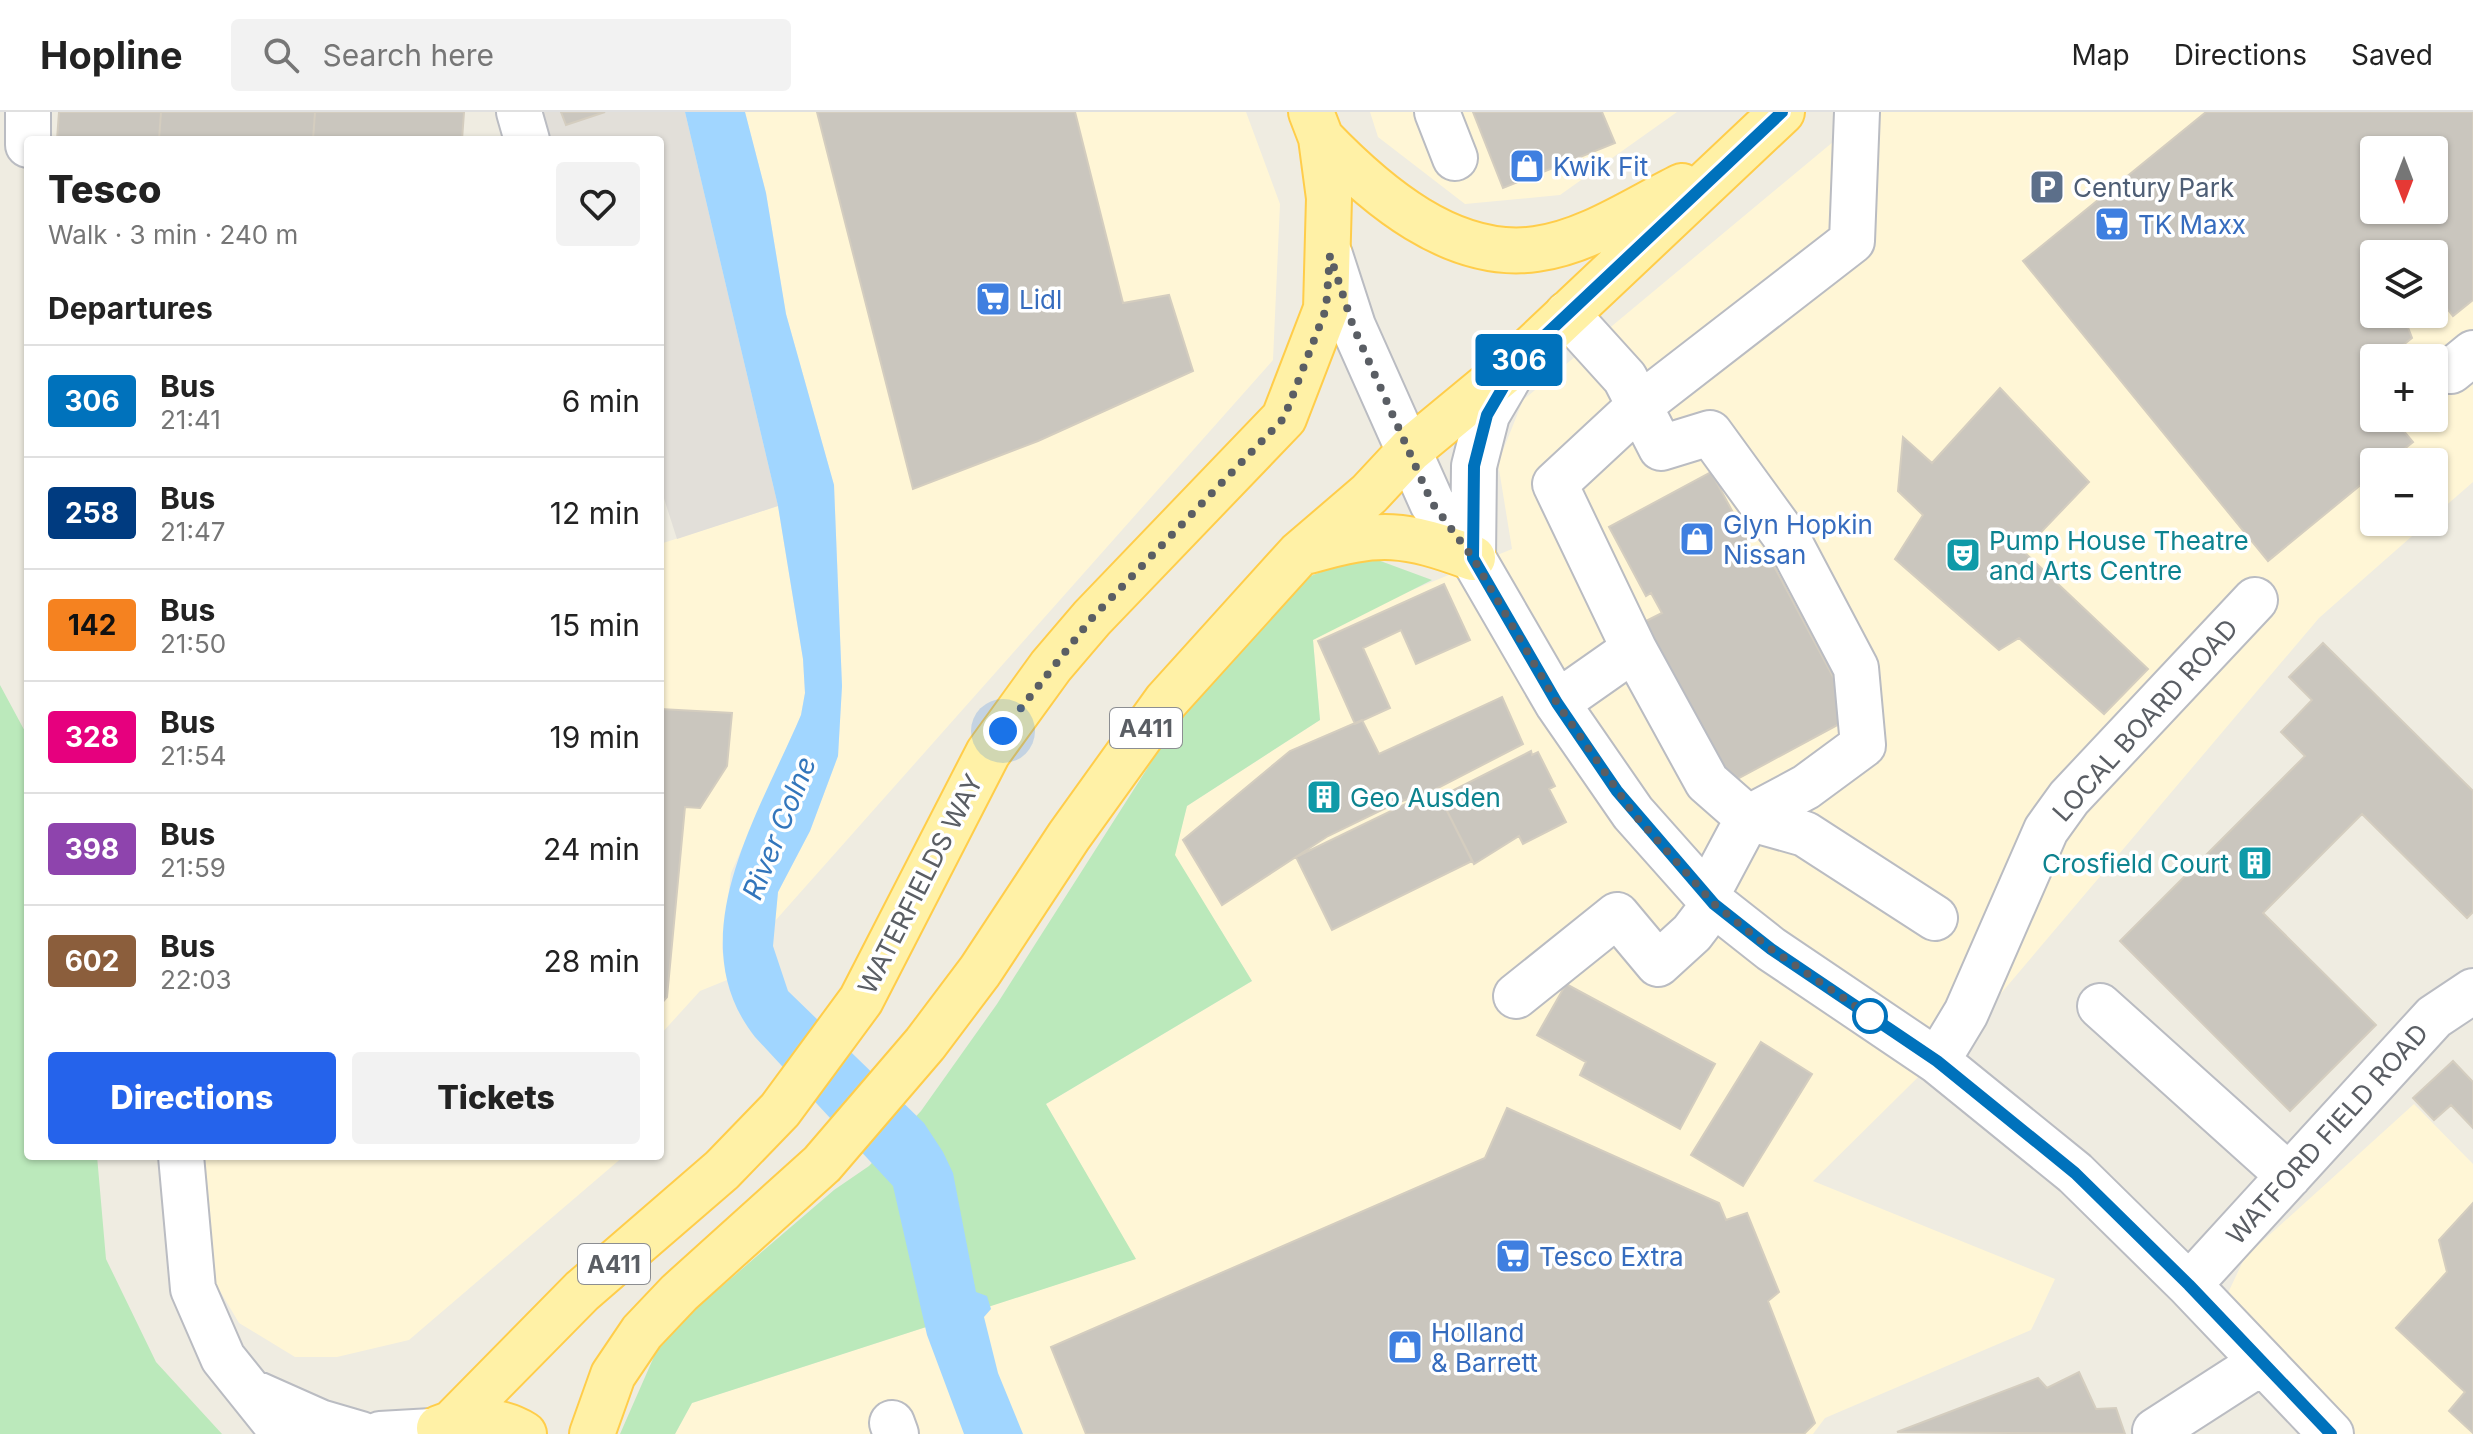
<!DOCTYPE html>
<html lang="en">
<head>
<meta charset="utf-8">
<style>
	:root { --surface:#fff; --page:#f2f2f2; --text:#222; --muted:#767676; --line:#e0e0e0; --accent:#2563eb }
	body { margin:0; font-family:Inter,sans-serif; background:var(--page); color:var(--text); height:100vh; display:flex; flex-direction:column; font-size:30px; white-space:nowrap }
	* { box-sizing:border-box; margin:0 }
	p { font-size:26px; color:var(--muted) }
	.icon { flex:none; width:44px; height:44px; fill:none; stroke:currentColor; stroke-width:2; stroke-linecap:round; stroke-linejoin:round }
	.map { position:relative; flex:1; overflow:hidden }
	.sheet { position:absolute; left:24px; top:24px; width:640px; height:1024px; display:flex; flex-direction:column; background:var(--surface); border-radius:8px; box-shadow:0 2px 6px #0004 }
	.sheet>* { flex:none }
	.badge { padding:0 16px; border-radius:6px; font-size:28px; line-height:52px }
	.needle { width:52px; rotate:180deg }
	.tools { position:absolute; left:2360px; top:24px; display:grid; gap:16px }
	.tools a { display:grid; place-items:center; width:88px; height:88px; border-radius:8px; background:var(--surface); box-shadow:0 2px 6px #0004; font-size:40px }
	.you { position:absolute; width:40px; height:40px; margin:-20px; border:6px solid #fff; border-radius:50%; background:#1a73e8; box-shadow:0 0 0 12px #1a73e833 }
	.map>.badge { position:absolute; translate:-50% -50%; box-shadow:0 0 0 4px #fff }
	h2 { padding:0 24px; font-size:30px; line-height:72px }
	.round { display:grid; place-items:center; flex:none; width:84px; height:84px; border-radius:8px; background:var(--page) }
	.overview { display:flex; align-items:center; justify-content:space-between; height:136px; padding:0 24px }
	h1 { font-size:38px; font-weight:800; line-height:60px }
	.action { display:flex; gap:16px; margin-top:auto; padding:16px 24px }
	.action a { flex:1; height:92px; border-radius:8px; background:var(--accent); color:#fff; font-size:32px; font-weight:800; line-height:92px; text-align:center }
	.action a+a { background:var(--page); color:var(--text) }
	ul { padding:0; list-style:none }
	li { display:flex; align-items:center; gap:24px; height:112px; padding:0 24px; border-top:2px solid var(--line) }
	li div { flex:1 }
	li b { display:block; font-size:30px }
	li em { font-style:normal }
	li .badge { min-width:88px; font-weight:700; text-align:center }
	header { display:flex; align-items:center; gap:48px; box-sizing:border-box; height:112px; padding:0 40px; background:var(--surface); border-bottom:2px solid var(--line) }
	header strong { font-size:38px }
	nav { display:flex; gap:44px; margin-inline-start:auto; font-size:28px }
	.search { width:560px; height:72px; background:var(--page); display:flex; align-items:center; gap:20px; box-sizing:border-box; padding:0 28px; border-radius:8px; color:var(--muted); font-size:30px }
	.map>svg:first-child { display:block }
	.commercial { fill:#fff6d6; fill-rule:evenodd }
	.industrial { fill:#e2dfd9 }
	.green { fill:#bbe9bb }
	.water { fill:#a1d6ff }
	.building { fill:#cac6be; stroke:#d4cdbf; stroke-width:2; fill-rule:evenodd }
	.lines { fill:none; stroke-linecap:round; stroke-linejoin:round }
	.minor-casing { stroke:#babcc2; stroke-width:48 }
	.major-casing { stroke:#ffcd4a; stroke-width:48 }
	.minor { stroke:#fff; stroke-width:44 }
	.major { stroke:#fff1a6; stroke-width:44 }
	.line-casing { stroke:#fff; stroke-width:18 }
	.line { stroke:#0072bc; stroke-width:12 }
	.walk { stroke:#5a5e64; stroke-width:8; stroke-dasharray:0 14.4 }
	.stop-dot { fill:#fff; stroke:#0072bc; stroke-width:4 }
	.labels { text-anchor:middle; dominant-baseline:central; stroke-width:7; stroke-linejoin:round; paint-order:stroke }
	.shield { fill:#fff; stroke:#8c8e92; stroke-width:2 }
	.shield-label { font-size:24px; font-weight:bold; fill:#5a5e64 }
	.shop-label { font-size:26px; fill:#366cbe; stroke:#fff; text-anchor:start }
	.service-label { font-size:26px; fill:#4e5e75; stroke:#fff; text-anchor:start }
	.culture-label { font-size:26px; fill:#0d838f; stroke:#fff; text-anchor:start }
	.street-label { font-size:26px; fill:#5a5e64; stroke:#fff }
	.water-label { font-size:28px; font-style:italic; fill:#3376bc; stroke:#fff }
</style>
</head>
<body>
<header>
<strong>Hopline</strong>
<div class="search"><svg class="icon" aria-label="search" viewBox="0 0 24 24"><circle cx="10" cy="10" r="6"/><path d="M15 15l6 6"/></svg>Search here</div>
<nav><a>Map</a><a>Directions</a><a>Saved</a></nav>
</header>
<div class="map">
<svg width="2473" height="1322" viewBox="0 0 2473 1322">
	<rect width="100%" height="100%" fill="#efece1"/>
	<path class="commercial" d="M745 0H1246L1280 92 1273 248 775 809 778 780 810 719 838 644 842 574 834 373 786 202 766 81Z
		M1370 0H1677L1560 83 1465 92 1378 25Z
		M1869 0H2473V370L2434 404V350H2374V410H2428L2319 506 1992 892 1813 1069 2055 1167 2031 1218 1825 1306 1813 1322H675L692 1291 1135 1147 1046 992 1252 869 1174 743 1187 694 1320 608 1313 528 1383 490 1512 437 1498 351 1523 288ZM2374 38H2434V98H2374ZM2374 142H2434V202H2374ZM2374 246H2434V306H2374Z
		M778 394 803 547 805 581 801 603 731 761 722 836 727 868 700 879 660 923V432Z
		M2414 992 2473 1052V1322H2327L2217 1204 2245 1145Z
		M205 1044H624L409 1228 337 1245H295L239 1211 210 1162Z"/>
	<path class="industrial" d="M539 0H685L778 394 677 427 660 374V28H548Z"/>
	<path class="green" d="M1375 447 1432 468 1313 528 1320 608 1187 694 1175 743 1252 869 1046 992 1136 1147 692 1291 675 1322H620L656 1240 686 1205 834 1078 869 1054 921 999 997 892 1180 605 1303 467 1339 453Z
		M0 573 28 625V1044H97L106 1147 156 1250 222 1322H0Z"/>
	<path class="water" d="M685 0H745L766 81 786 202 834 373 842 574 838 644 810 719 778 780 773 834 788 879 924 1011 943 1040 953 1061 976 1180 987 1184 991 1197 984 1205 998 1261 1023 1322H964L927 1223 893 1074 755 925C677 826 760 700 801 603L805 581 803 547 778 394Z"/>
	<path class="building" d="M59 0H161L159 28H57Z
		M161 0H315L313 28H159Z
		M315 0H464L462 28H313Z
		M561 0H605L566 13Z
		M817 0H1075L1123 191 1169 183 1193 259 1038 329 913 377Z
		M1473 0H1602L1615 31 1503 76Z
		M2206 0H2473V188L2453 204 2434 180V142H2374V202H2407L2404 205 2412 226 2387 246H2374V257L2361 267 2374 283V306H2393L2413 330 2388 350H2374V362L2268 449 2023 149ZM2374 38H2434V98H2374Z
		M2000 276 2089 370 2023 439 2148 557 2104 602 2019 526 1999 538 1895 447 1923 403 1898 379 1903 325 1932 351Z
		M1711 360 1749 430 1741 434 1751 452 1768 443 1854 604 1730 671 1644 510 1662 501 1651 481 1646 484 1609 415Z
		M1444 472 1470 528 1416 552 1401 518 1363 536 1390 596 1355 612 1318 529Z
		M2323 531 2473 679V800L2467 806 2362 702 2263 801 2376 913 2290 999 2120 829 2305 644 2281 620 2312 588 2289 565Z
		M1502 585 1523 632 1430 680 1396 691 1328 724 1222 793 1183 728 1290 639 1362 608 1379 642Z
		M660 597 732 601 727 654 700 696 685 695 667 885 660 893Z
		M1531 639 1532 643 1538 640 1555 674 1549 677 1566 710 1523 732 1519 724 1474 752 1440 685Z
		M1430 680 1440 685 1472 749 1332 818 1296 745Z
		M1566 872 1715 952 1680 1017 1580 963 1586 950 1537 923Z
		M1761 930 1812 962 1743 1074 1691 1043Z
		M2453 949 2473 970V1016L2451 993 2434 1008 2413 986Z
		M1507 996 1719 1091 1726 1108 1747 1101 1779 1180 1768 1189 1815 1311 1804 1322H1086L1051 1235 1485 1046Z
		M2473 1091V1321L2449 1299 2465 1280 2396 1216 2447 1160 2439 1128Z
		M2079 1260 2096 1297 2116 1296 2125 1322 1897 1320 2038 1266 2047 1276Z"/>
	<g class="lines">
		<defs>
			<path id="minor" d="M519 0 527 28
				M1437 0 1455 46
				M28 33V0
				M1330 143 1353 214 1432 391 1473 446 1557 591 1633 701 1714 792 1771 837 1937 949 2075 1061 2189 1173 2331 1322
				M1567 202 1625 266 1661 336 1710 321 1790 431 1856 556 1863 633 1806 675 1748 706 1707 783
				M2451 259 2473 241
				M1473 446 1474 354 1487 303 1518 250
				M1634 537 1555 372 1639 294 1852 129 1857 0
				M1557 591 1634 537 1707 670 1748 706 1805 722 1935 806
				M1516 884 1617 803 1658 852 1692 821 1714 792
				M2100 894 2289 1064
				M1937 949 1966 901 2046 718 2069 686 2255 488
				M181 1044 193 1177 223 1246 284 1322
				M2189 1173 2434 905 2473 879
				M257 1282 320 1310 361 1322
				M892 1311 896 1322
				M2155 1319 2262 1250
				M380 1322 432 1319"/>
			<path id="major" d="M1321 26C1375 82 1452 149 1536 137 1588 130 1637 96 1682 74
				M1309 439C1380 418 1405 421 1473 446
				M453 1310 582 1179 722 1058 780 998 861 888 988 641 1051 554 1092 506 1284 306 1326 197 1329 86 1321 26 1311 0
				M439 1316C465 1305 500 1307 524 1322
				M592 1322 613 1263 642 1220 679 1181 822 1052 925 932 980 859 1069 724 1166 589 1299 442 1369 382 1410 338 1519 248 1782 0"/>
		</defs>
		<use href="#minor" class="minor-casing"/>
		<use href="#major" class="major-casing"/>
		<use href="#minor" class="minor"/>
		<use href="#major" class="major"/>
	</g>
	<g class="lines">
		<defs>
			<path id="line" d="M1782 0 1519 248 1487 303 1474 354 1473 446 1557 591 1617 679 1714 792 1771 837 1937 949 2075 1061 2189 1173 2331 1322"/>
		</defs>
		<use href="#line" class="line-casing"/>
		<use href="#line" class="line"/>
		<path class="walk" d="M1003 619 1092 506 1284 306 1326 197 1330 143 1353 214 1432 391 1473 446 1557 591 1633 701 1714 792 1771 837 1870 904"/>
	</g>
	<defs>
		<symbol id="shop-square" viewBox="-11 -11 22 22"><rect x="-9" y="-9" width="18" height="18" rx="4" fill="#3f7fe0" stroke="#fff"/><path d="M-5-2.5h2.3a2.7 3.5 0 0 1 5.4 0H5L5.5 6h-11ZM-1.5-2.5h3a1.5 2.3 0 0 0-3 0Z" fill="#fff"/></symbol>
		<symbol id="parking-square" viewBox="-11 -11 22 22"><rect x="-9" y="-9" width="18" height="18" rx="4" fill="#5c6f8a" stroke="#fff"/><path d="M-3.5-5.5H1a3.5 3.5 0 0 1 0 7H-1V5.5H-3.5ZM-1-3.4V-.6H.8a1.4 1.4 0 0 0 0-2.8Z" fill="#fff"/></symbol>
		<symbol id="supermarket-square" viewBox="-11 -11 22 22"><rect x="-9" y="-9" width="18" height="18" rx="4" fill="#3f7fe0" stroke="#fff"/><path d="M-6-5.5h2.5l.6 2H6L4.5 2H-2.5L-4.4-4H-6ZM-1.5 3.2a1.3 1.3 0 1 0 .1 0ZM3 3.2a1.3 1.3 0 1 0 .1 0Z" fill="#fff"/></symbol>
		<symbol id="theatre-square" viewBox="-11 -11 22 22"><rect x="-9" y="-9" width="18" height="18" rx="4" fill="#0f9aa8" stroke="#fff"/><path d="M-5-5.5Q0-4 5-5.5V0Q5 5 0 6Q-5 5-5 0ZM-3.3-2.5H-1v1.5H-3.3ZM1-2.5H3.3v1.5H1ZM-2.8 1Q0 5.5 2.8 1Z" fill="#fff"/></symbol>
		<symbol id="building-square" viewBox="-11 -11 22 22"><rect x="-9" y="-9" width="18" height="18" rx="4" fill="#0f9aa8" stroke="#fff"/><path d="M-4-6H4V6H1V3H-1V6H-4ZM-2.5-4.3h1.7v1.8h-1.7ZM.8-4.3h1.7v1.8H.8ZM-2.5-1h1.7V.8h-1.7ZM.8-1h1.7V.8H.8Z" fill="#fff"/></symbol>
	</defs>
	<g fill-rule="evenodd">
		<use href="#shop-square" x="1507" y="34" width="40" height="40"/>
		<use href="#parking-square" x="2027" y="55" width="40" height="40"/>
		<use href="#supermarket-square" x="2092" y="92" width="40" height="40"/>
		<use href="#supermarket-square" x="973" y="167" width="40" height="40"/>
		<use href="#shop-square" x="1677" y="407" width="40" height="40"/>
		<use href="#theatre-square" x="1943" y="423" width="40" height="40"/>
		<use href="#building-square" x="1304" y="665" width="40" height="40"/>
		<use href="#building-square" x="2235" y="731" width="40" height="40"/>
		<use href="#supermarket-square" x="1493" y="1124" width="40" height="40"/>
		<use href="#shop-square" x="1385" y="1215" width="40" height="40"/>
	</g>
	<circle class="stop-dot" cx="1870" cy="904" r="16"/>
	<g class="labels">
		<g class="shield">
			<rect x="1110" y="596" width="72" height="40" rx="6"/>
			<rect x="578" y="1132" width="72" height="40" rx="6"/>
		</g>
		<g class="shield-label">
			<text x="1146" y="616">A411</text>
			<text x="614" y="1152">A411</text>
		</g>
		<g class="shop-label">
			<text x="1553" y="54">Kwik Fit</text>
			<text x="2138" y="112">TK Maxx</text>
			<text x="1019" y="187">Lidl</text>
			<text x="1723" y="412">Glyn Hopkin<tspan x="1723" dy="30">Nissan</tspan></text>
			<text x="1539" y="1144">Tesco Extra</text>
			<text x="1431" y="1220">Holland<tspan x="1431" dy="30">&amp; Barrett</tspan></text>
		</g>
		<g class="service-label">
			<text x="2073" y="75">Century Park</text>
		</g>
		<g class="culture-label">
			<text x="1989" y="428">Pump House Theatre<tspan x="1989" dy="30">and Arts Centre</tspan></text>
			<text x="1350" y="685">Geo Ausden</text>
			<text x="2229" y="751" text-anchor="end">Crosfield Court</text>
		</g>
		<g class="street-label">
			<text transform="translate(2145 608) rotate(-48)">LOCAL BOARD ROAD</text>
			<text transform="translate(920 772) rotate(-63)">WATERFIELDS WAY</text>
			<text transform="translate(2327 1022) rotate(-48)">WATFORD FIELD ROAD</text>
		</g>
		<g class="water-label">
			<text transform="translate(779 716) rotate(-68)">River Colne</text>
		</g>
	</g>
</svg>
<div class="tools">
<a><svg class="needle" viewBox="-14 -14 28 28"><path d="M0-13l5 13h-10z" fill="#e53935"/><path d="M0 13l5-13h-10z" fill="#767676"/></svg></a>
<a><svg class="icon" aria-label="layers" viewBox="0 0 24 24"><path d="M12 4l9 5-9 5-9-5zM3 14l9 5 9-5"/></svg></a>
<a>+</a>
<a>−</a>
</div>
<div class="you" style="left:1003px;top:619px"></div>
<b class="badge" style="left:1519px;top:248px;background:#0072bc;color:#fff">306</b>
<section class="sheet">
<div class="overview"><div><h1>Tesco</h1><p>Walk · 3 min · 240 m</p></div><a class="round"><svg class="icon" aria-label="heart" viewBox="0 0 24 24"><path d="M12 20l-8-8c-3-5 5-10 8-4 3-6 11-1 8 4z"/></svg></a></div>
<h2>Departures</h2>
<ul>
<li><span class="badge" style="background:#0072bc;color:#fff">306</span><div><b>Bus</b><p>21:41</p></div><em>6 min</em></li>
<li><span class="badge" style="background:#003b80;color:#fff">258</span><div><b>Bus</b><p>21:47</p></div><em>12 min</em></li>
<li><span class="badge" style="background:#f58220;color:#111">142</span><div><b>Bus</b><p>21:50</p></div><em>15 min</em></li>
<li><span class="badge" style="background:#e6007e;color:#fff">328</span><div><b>Bus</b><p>21:54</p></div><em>19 min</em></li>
<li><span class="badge" style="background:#8e44ad;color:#fff">398</span><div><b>Bus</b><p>21:59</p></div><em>24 min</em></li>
<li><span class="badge" style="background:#8b5e3c;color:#fff">602</span><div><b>Bus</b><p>22:03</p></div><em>28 min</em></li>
</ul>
<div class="action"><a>Directions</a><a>Tickets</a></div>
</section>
</div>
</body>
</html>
